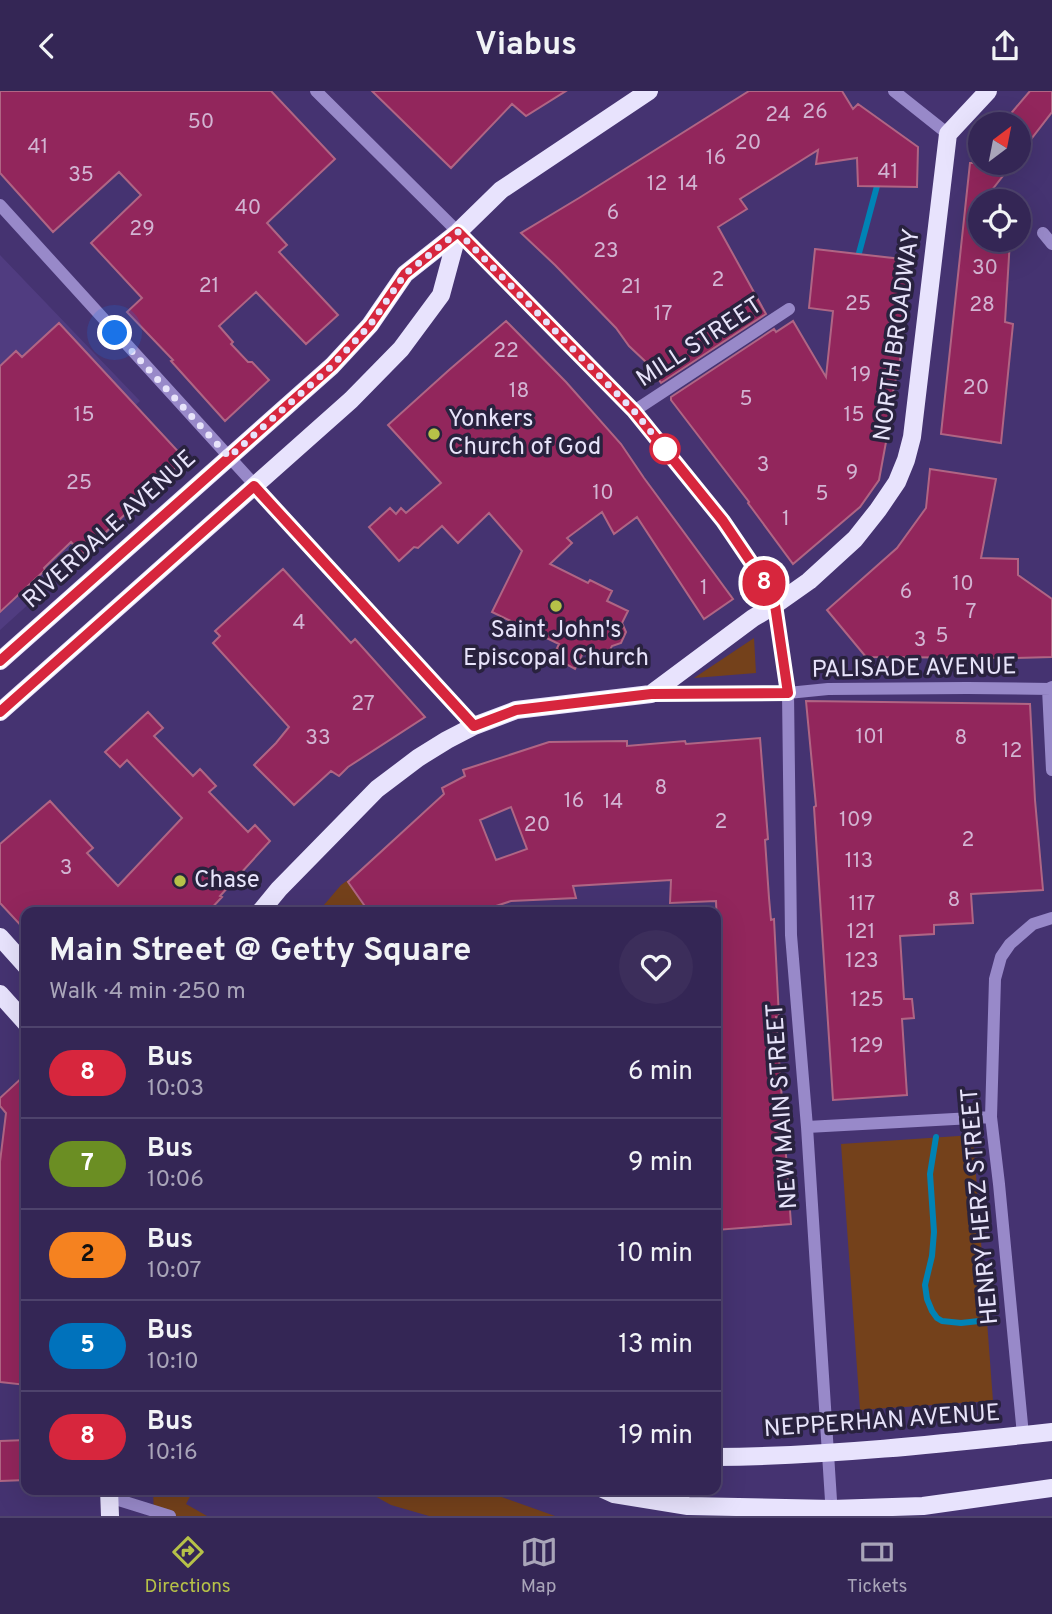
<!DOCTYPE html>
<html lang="en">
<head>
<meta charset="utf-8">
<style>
	:root { --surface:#342655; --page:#3c2e5b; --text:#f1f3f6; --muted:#a9a5b9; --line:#4e436c; --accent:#b6c148 }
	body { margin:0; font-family:Overpass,sans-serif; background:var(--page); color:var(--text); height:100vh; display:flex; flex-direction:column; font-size:26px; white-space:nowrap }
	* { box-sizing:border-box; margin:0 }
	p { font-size:23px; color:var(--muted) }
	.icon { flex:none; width:38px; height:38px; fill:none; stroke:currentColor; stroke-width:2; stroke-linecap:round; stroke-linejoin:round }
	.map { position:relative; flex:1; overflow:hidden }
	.side { position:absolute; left:21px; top:816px; width:700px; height:588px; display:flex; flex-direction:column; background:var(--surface); border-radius:14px; box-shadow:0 7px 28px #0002,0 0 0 2px var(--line) }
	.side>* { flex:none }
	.badge { padding:0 14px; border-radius:23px; font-size:24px; line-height:46px }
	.needle { width:46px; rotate:32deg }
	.tools { position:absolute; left:968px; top:21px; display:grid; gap:14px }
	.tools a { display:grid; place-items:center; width:63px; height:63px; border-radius:50%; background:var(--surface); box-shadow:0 7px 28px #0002,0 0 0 2px var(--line); font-size:35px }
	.you { position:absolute; width:35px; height:35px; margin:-18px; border:5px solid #fff; border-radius:50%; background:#1a73e8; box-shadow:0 0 0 10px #1a73e833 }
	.map>.badge { position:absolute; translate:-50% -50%; box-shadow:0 0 0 4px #fff }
	.round { display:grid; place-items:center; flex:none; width:74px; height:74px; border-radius:37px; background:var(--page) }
	.overview { display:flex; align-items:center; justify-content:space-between; height:119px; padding:0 28px }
	h1 { font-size:33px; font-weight:700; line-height:52px }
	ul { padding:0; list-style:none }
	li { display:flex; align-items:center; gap:21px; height:91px; padding:0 28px; border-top:2px solid var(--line) }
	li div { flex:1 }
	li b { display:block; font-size:26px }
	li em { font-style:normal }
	li .badge { min-width:77px; font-weight:700; text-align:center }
	header { display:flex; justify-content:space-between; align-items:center; height:91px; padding:0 28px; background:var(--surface); font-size:32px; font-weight:700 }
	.dock { display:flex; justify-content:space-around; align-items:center; height:98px; border-top:2px solid var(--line); background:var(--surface); font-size:19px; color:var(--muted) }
	.dock a { display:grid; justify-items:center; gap:4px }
	.dock .selected { color:var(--accent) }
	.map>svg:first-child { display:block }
	.built { fill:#503c80 }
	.green { fill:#74411b }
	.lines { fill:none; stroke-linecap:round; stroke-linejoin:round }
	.stream { stroke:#0083b5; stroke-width:6 }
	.building { fill:#92265c; stroke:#b06584; stroke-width:2; fill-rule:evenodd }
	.minor { stroke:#9889c9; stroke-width:12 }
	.major { stroke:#e8e3fd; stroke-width:18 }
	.line-casing { stroke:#fff; stroke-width:16 }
	.line { stroke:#d7263d; stroke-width:10 }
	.walk { stroke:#e7e3fa; stroke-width:7; stroke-dasharray:0 12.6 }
	.poi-dot { fill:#b6c148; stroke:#29223e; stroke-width:2.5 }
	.stop-dot { fill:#fff; stroke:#d7263d; stroke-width:3.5 }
	.labels { text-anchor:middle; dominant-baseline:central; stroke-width:7; stroke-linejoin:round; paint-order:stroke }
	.number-label { font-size:21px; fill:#d2b4d2 }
	.street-label { font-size:24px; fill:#e7e3fa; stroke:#29223e }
	.poi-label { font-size:24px; fill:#e7e3fa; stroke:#29223e; text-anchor:start }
</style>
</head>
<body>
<header><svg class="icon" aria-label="back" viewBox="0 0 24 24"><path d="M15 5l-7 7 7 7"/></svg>Viabus<svg class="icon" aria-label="share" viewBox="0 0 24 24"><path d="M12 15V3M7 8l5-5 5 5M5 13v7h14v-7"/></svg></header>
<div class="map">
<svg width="1052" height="1425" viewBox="0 0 1052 1425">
	<rect width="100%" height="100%" fill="#453371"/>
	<path class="built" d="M0 164 140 310 76 370 126 425 0 539Z"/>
	<path class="green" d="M754 547 756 582 694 587Z
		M348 789 369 821H318L341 794Z
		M973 1044 993 1310 860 1319 841 1053Z
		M153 1398H194L186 1413 207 1425H154Z
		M362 1398H479L555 1425H429L391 1414Z"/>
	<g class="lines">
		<path class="stream" d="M859 162 877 95
			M936 1046 930 1083 934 1141 932 1165 925 1194 927 1208 932 1220 937 1227 942 1230 961 1232 988 1229"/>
	</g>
	<path class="building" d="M0 0H271L335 68 267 132 287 154 279 161 338 224 306 253 256 201 219 235 233 251 231 253 248 271H252L269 289 225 330 171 270 173 269 127 221 142 207 91 152 141 104 119 81 53 141 0 82Z
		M372 0H566L526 25 512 13 451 77Z
		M749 0H842L853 18 858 13 918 56 917 96 858 95 857 67 816 73 818 59 740 108 747 118 718 136 766 223 661 292 648 273 629 255 616 237 555 174 521 142 579 107Z
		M1030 0H1052V21L1018 65V33H1002Z
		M970 72H1013L992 99 1001 110H980V149H1010L1005 231 1013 233 1001 352 941 343Z
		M815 158 910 169 900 269 891 310 886 351 879 389 860 416 793 473 748 412 749 411 671 309V306L774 238 776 241 793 230 826 286 833 220 809 217Z
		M506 230 566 291 621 353 644 387 733 508 704 528 637 426 614 443 602 421 567 447 572 452 550 473 588 492 590 489 612 500 607 510 628 520 622 532 626 541 621 552 612 555 605 568 585 558 575 578 553 566 559 553 492 521 522 460 489 422 458 452 442 435 418 457 414 456 399 470 369 436 390 417 396 423 401 417 406 422 441 392 388 334 449 279Z
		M59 232 185 368 82 463 71 451 44 477 45 479 0 521V275L16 260 22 266Z
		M930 378 996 388 981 467 1018 468V484L1052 508V566L1016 567 866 566 827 519 897 457 926 417Z
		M283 478 351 552 355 548 425 626 348 676 339 685 331 680 294 714 254 674 276 652 289 636 213 552 220 545 215 540Z
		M806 610 1030 613 1035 709 1043 799 971 803 973 832 934 834V843L900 845 904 908H912L914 927 902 928 907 1004 833 1009 814 716 816 715Z
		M148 621 163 637 154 645 193 685 200 678 216 695 209 701 248 741 255 734 270 750 220 805 222 806 208 821H26V840L0 812V753L50 710 93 757 87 762 118 795 182 727 127 669 120 676 105 661Z
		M760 647 768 748 765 749 769 807 771 829 774 828 779 926H776L791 1133 716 1139V863H718L716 810 670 812 671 789 573 795 576 807 511 810 478 821H369L348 791 444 703 442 697 465 685 463 679 549 651 627 650V655L685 650 686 653ZM511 716 527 758 496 769 480 729Z
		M26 983V1294L0 1291V1071L6 1022 0 1015V1007Z
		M26 1349V1389L0 1390V1350Z"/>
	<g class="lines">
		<path class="minor" d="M316 0 458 141 634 320 723 430 767 495 775 514 788 602 791 844 807 1036 832 1425
			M894 0 948 43
			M0 114 474 635
			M1043 142 1052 153
			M634 320 789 218
			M1052 596 1048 598 1052 679
			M651 603 788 602 828 598 967 597 1052 598
			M807 1036 991 1026
			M1023 1344 999 1093 991 1026 995 888 1001 866 1010 853 1033 833 1052 827
			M109 1406 170 1425"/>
		<path class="major" d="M0 570 332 275 370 234 405 183 458 141 501 99 649 0
			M0 621 351 309 401 258 441 204 458 141
			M260 821 279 798 377 698 418 667 447 649 474 635 516 619 651 603 753 527 775 514 809 490 855 448 878 419 897 391 906 369 912 346 948 43 988 0
			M0 846 26 875
			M0 903 26 932
			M716 1366C828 1365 940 1353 1052 1341
			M109 1398 110 1425
			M603 1398 614 1403 688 1415 832 1418 923 1415 1052 1397"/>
	</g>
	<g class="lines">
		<defs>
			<path id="line" d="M0 570 332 275 370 234 405 183 458 141 634 320 723 430 767 495 775 514 788 602 651 603 516 619 474 635 254 395 0 621"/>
		</defs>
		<use href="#line" class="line-casing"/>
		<use href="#line" class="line"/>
		<path class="walk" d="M115 242 229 366 332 275 370 234 405 183 458 141 634 320 665 358"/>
	</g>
	<g class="poi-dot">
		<circle cx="434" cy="343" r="7"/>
		<circle cx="556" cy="515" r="7"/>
		<circle cx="180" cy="790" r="7"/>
	</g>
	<circle class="stop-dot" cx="665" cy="358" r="14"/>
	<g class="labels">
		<g class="number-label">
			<text x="815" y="21">26</text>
			<text x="778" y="24">24</text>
			<text x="201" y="31">50</text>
			<text x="748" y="52">20</text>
			<text x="38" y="56">41</text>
			<text x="716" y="67">16</text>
			<text x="888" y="81">41</text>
			<text x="81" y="84">35</text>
			<text x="657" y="93">12</text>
			<text x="688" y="93">14</text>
			<text x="248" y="117">40</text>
			<text x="613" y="122">6</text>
			<text x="142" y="138">29</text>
			<text x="606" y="160">23</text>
			<text x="985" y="177">30</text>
			<text x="718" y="189">2</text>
			<text x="209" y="195">21</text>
			<text x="631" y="196">21</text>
			<text x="858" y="213">25</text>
			<text x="982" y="214">28</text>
			<text x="663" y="223">17</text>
			<text x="506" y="260">22</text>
			<text x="861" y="284">19</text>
			<text x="976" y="297">20</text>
			<text x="519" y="300">18</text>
			<text x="746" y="308">5</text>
			<text x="84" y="324">15</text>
			<text x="854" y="324">15</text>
			<text x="763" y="374">3</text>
			<text x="852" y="382">9</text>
			<text x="79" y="392">25</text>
			<text x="603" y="402">10</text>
			<text x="822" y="403">5</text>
			<text x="786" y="428">1</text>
			<text x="963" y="493">10</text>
			<text x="704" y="497">1</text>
			<text x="906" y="501">6</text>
			<text x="971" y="521">7</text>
			<text x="299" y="532">4</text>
			<text x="942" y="545">5</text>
			<text x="920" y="549">3</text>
			<text x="363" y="613">27</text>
			<text x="870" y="646">101</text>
			<text x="318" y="647">33</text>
			<text x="961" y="647">8</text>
			<text x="1012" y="660">12</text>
			<text x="661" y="697">8</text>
			<text x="574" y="710">16</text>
			<text x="613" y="711">14</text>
			<text x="856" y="729">109</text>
			<text x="721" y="731">2</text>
			<text x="537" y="734">20</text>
			<text x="968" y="749">2</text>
			<text x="859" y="770">113</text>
			<text x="66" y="777">3</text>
			<text x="954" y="809">8</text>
			<text x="862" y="813">117</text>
			<text x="861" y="841">121</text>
			<text x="862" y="870">123</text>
			<text x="867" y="909">125</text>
			<text x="867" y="955">129</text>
		</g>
		<g class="street-label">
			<text transform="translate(898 244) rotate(-82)">NORTH BROADWAY</text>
			<text transform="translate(700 252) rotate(-33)">MILL STREET</text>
			<text transform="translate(110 439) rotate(-42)">RIVERDALE AVENUE</text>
			<text transform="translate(914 578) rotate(-1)">PALISADE AVENUE</text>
			<text transform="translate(783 1015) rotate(-94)">NEW MAIN STREET</text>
			<text transform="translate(981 1115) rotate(-95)">HENRY HERZ STREET</text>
			<text transform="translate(882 1331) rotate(-4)">NEPPERHAN AVENUE</text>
		</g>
		<g class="poi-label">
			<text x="448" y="329">Yonkers<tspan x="448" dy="28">Church of God</tspan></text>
			<text x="556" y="540" text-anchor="middle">Saint John's<tspan x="556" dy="28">Episcopal Church</tspan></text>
			<text x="194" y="790">Chase</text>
		</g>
	</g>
</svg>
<div class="tools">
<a><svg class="needle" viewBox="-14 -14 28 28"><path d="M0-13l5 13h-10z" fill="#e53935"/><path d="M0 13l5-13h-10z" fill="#a9a5b9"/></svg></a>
<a><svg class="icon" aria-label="locate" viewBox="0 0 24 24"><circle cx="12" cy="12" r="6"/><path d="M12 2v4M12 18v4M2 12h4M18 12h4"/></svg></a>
</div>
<div class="you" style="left:115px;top:242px"></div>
<b class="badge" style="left:764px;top:492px;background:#d7263d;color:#fff">8</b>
<section class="side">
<div class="overview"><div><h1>Main Street @ Getty Square</h1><p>Walk · 4 min · 250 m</p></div><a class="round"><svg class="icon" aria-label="heart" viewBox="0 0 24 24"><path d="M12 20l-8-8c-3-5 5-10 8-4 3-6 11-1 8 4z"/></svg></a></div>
<ul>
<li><span class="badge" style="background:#d7263d;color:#fff">8</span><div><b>Bus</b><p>10:03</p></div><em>6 min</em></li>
<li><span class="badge" style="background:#6b8e23;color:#fff">7</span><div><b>Bus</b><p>10:06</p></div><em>9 min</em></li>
<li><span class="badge" style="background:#f58220;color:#111">2</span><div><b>Bus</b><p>10:07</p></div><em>10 min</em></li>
<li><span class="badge" style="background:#0072bc;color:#fff">5</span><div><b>Bus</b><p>10:10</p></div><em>13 min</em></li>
<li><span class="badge" style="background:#d7263d;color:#fff">8</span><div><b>Bus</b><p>10:16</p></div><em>19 min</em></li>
</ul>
</section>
</div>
<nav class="dock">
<a class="selected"><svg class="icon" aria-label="directions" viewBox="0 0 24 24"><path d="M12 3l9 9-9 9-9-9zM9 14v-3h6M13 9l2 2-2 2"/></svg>Directions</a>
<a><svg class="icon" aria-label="map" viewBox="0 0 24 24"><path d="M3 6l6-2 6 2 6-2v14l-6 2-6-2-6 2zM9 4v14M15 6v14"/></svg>Map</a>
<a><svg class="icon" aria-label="tickets" viewBox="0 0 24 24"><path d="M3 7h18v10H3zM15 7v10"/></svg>Tickets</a>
</nav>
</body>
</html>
